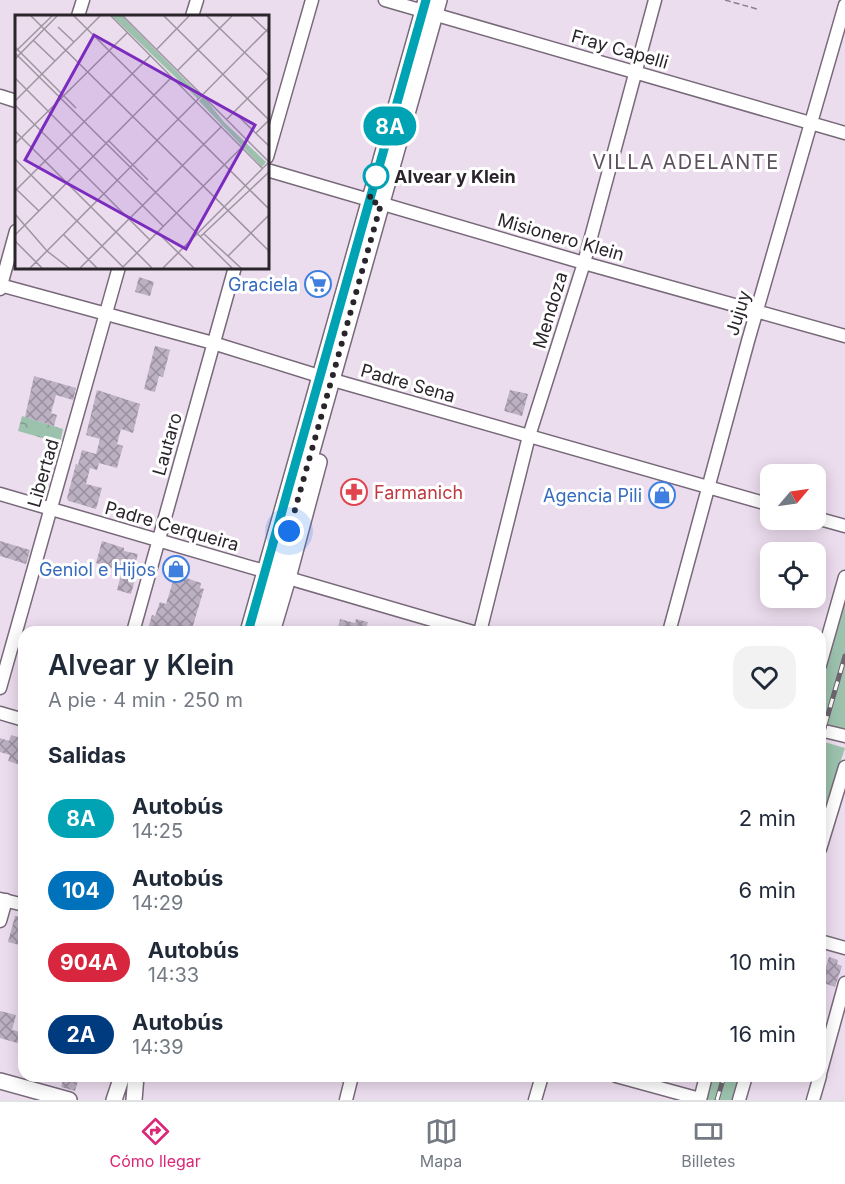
<!DOCTYPE html>
<html lang="es">
<head>
<meta charset="utf-8">
<style>
	:root { --surface:#fff; --page:#f2f2f3; --text:#1f2937; --muted:#747a83; --line:#e0e1e3; --accent:#db2777 }
	body { margin:0; font-family:Inter,sans-serif; background:var(--page); color:var(--text); height:100vh; display:flex; flex-direction:column; font-size:22px; white-space:nowrap }
	* { box-sizing:border-box; margin:0 }
	p { font-size:20px; color:var(--muted) }
	.icon { flex:none; width:33px; height:33px; fill:none; stroke:currentColor; stroke-width:2; stroke-linecap:round; stroke-linejoin:round }
	.map { position:relative; flex:1; overflow:hidden }
	.sheet { position:absolute; left:18px; top:626px; width:808px; height:456px; display:flex; flex-direction:column; background:var(--surface); border-radius:18px; box-shadow:0 3px 15px #0003 }
	.sheet>* { flex:none }
	.badge { padding:0 12px; border-radius:20px; font-size:21px; line-height:39px }
	.needle { width:39px; rotate:61deg }
	.controls { position:absolute; left:760px; top:464px; display:grid; gap:12px }
	.controls a { display:grid; place-items:center; width:66px; height:66px; border-radius:12px; background:var(--surface); box-shadow:0 3px 15px #0003; font-size:30px }
	.you { position:absolute; width:30px; height:30px; margin:-15px; border:4px solid #fff; border-radius:50%; background:#1a73e8; box-shadow:0 0 0 9px #1a73e833 }
	.map>.badge { position:absolute; translate:-50% -50%; box-shadow:0 0 0 3px #fff }
	h2 { padding:0 30px; font-size:22px; line-height:54px }
	.round { display:grid; place-items:center; flex:none; width:63px; height:63px; border-radius:18px; background:var(--page) }
	.headline { display:flex; align-items:center; justify-content:space-between; height:102px; padding:0 30px }
	h1 { font-size:28px; font-weight:600; line-height:45px }
	ul { padding:0; list-style:none }
	li { display:flex; align-items:center; gap:18px; height:72px; padding:0 30px }
	li div { flex:1 }
	li b { display:block; font-size:22px }
	li em { font-style:normal }
	li .badge { min-width:66px; font-weight:700; text-align:center }
	.dock { display:flex; justify-content:space-around; align-items:center; height:84px; border-top:2px solid var(--line); background:var(--surface); font-size:16px; color:var(--muted) }
	.dock a { display:grid; justify-items:center; gap:3px }
	.dock .active { color:var(--accent) }
	.map>svg:first-child { display:block }
	.grass { fill:#9cc2ad }
	.forest { fill:url(#forest-crowns) }
	.building { fill:url(#building-cross-hatch) }
	.lines { fill:none; stroke-linecap:round; stroke-linejoin:round }
	.minor-casing { stroke:#776979; stroke-width:15 }
	.major-casing { stroke:#776979; stroke-width:18 }
	.path { stroke:#8b808c; stroke-width:1.5; stroke-dasharray:6 3; stroke-linecap:butt }
	.minor { stroke:#fff; stroke-width:12 }
	.major { stroke:#fff; stroke-width:15 }
	.rail-casing { stroke:#6e656f; stroke-width:5 }
	.rail { stroke:#fff; stroke-width:3; stroke-dasharray:9; stroke-linecap:butt }
	.line-casing { stroke:#fff; stroke-width:14 }
	.line { stroke:#00a3b4; stroke-width:9 }
	.walk { stroke:#2a242b; stroke-width:6; stroke-dasharray:0 10.8 }
	.stop-dot { fill:#fff; stroke:#00a3b4; stroke-width:3 }
	.labels { text-anchor:middle; dominant-baseline:central; stroke-width:6; stroke-linejoin:round; paint-order:stroke }
	.street-label { font-size:18px; fill:#2a242b; stroke:#fff }
	.stop-label { font-size:18px; font-weight:bold; fill:#2a242b; stroke:#fff; text-anchor:start }
	.shop-label { font-size:18px; fill:#366cbe; stroke:#fff; text-anchor:end }
	.health-label { font-size:18px; fill:#be3a42; stroke:#fff; text-anchor:start }
	.neighbourhood-label { font-size:20px; letter-spacing:1.5px; fill:#5d505e; stroke:#fff }
	.inset-road { fill:none; stroke:#9e93a0; stroke-width:1.5 }
	.view { fill:#7b2cbf; fill-opacity:0.15; stroke:#7b2cbf; stroke-width:3 }
	.inset-edge { fill:none; stroke:#2a242b; stroke-width:3 }
</style>
</head>
<body>
<div class="map">
<svg width="845" height="1100" viewBox="0 0 845 1100">
	<defs>
		<pattern id="forest-crowns" width="20" height="18" patternUnits="userSpaceOnUse" patternTransform="scale(1.5)"><rect width="20" height="18" fill="#9cc2ad"/><path d="M2 6a3 3 0 1 1 6 0M12 15a3 3 0 1 1 6 0" fill="none" stroke="#7f9d8d"/></pattern>
		<pattern id="building-cross-hatch" width="8" height="8" patternUnits="userSpaceOnUse" patternTransform="scale(1.5)"><rect width="8" height="8" fill="#bcb0c3"/><path d="M0 0l8 8M0 8l8-8" fill="none" stroke="#998f9f"/></pattern>
	</defs>
	<rect width="100%" height="100%" fill="#ecddee"/>
	<path class="grass" d="M845 603V728L841 730 821 725 820 688Z
		M821 741 845 748 821 823 820 741Z
		M713 1076H741L735 1100H707Z"/>
	<path class="forest" d="M22 416 63 429 60 443 18 431Z"/>
	<path class="building" d="M139 277 154 282 150 296 135 292Z
		M155 346 170 350 163 377 159 376 155 392 144 389Z
		M34 376 76 388 73 400 56 395 51 413 57 415 54 426 25 417Z
		M97 390 140 404 133 433 121 429 117 444 123 446 117 468 99 463 97 470 90 468 86 484 102 488 96 509 69 501 67 498 76 464 78 465 82 450 96 454 100 439 86 435Z
		M510 390 528 394 522 416 504 411Z
		M0 541 30 550 26 564 0 556Z
		M102 541 124 548V551L138 554 131 578 135 579 131 594 117 590 122 571 96 563Z
		M172 560 190 566 186 578 201 583 200 588 204 589 191 632H147L152 615 155 616 160 602 166 604 175 575 163 572 166 563Z
		M340 619 355 623 356 619 368 622 365 632H337Z
		M11 735 24 739V766L8 761 10 755 0 752V738L9 741Z
		M15 916 24 918 23 946 8 942Z
		M829 957 838 960 837 964 842 966 835 987 821 982Z
		M0 1011 16 1015 12 1030 24 1033V1045L0 1038Z
		M64 1076 79 1077 75 1091 61 1087Z"/>
	<g class="lines">
		<defs>
			<path id="minor" d="M385 0 845 133
				M78 16 83 0
				M192 16 197 0
				M0 96 16 101
				M267 157 312 0
				M267 170 584 263 845 336
				M0 285 213 343 319 376 771 505
				M0 289 16 231
				M0 494 473 632
				M816 518 845 526
				M133 632 235 267
				M480 632 529 436 584 263 655 0
				M669 632 748 341 845 5
				M820 665 845 577
				M0 688 119 267
				M0 713 24 720
				M820 730 845 736
				M820 849 845 767
				M0 899 24 905
				M0 921 6 900
				M820 941 845 948
				M820 1074 845 983
				M616 1076 700 1099
				M346 1100 352 1076
				M535 1100 542 1076
				M700 1100 706 1076
				M739 1100 746 1076
				M813 1100 820 1076"/>
			<path id="major" d="M248 632 426 0
				M261 632 439 0
				M272 632 288 578 319 462
				M0 1081 69 1100
				M114 1100 122 1076
				M134 1100 136 1076"/>
		</defs>
		<use href="#minor" class="minor-casing"/>
		<use href="#major" class="major-casing"/>
		<path class="path" d="M725 0 757 9"/>
		<use href="#minor" class="minor"/>
		<use href="#major" class="major"/>
		<defs>
			<path id="rail" d="M820 742 845 656
				M717 1100 724 1076"/>
		</defs>
		<use href="#rail" class="rail-casing"/>
		<use href="#rail" class="rail"/>
	</g>
	<g class="lines">
		<defs>
			<path id="line" d="M248 632 426 0"/>
		</defs>
		<use href="#line" class="line-casing"/>
		<use href="#line" class="line"/>
		<path class="walk" d="M289 531 381 204 369 201 377 173 376 176"/>
	</g>
	<defs>
		<symbol id="supermarket-ring" viewBox="-11 -11 22 22"><circle r="9.5" fill="#fff" stroke="#3f7fe0" stroke-width="1.5"/><path d="M-6-5.5h2.5l.6 2H6L4.5 2H-2.5L-4.4-4H-6ZM-1.5 3.2a1.3 1.3 0 1 0 .1 0ZM3 3.2a1.3 1.3 0 1 0 .1 0Z" fill="#3f7fe0"/></symbol>
		<symbol id="pharmacy-ring" viewBox="-11 -11 22 22"><circle r="9.5" fill="#fff" stroke="#e0444e" stroke-width="1.5"/><path d="M-2-6h4v4h4v4h-4v4h-4v-4h-4v-4h4Z" fill="#e0444e"/></symbol>
		<symbol id="shop-ring" viewBox="-11 -11 22 22"><circle r="9.5" fill="#fff" stroke="#3f7fe0" stroke-width="1.5"/><path d="M-5-2.5h2.3a2.7 3.5 0 0 1 5.4 0H5L5.5 6h-11ZM-1.5-2.5h3a1.5 2.3 0 0 0-3 0Z" fill="#3f7fe0"/></symbol>
	</defs>
	<g fill-rule="evenodd">
		<use href="#supermarket-ring" x="303" y="269" width="30" height="30"/>
		<use href="#pharmacy-ring" x="339" y="477" width="30" height="30"/>
		<use href="#shop-ring" x="647" y="480" width="30" height="30"/>
		<use href="#shop-ring" x="161" y="554" width="30" height="30"/>
	</g>
	<circle class="stop-dot" cx="376" cy="176" r="12"/>
	<g class="labels">
		<g class="street-label">
			<text transform="translate(620 49) rotate(16)">Fray Capelli</text>
			<text transform="translate(561 237) rotate(16)">Misionero Klein</text>
			<text transform="translate(550 310) rotate(-73)">Mendoza</text>
			<text transform="translate(738 313) rotate(-73)">Jujuy</text>
			<text transform="translate(408 383) rotate(16)">Padre Sena</text>
			<text transform="translate(167 444) rotate(-74)">Lautaro</text>
			<text transform="translate(43 473) rotate(-74)">Libertad</text>
			<text transform="translate(172 526) rotate(16)">Padre Cerqueira</text>
		</g>
		<g class="stop-label">
			<text x="394" y="176">Alvear y Klein</text>
		</g>
		<g class="shop-label">
			<text x="298" y="284">Graciela</text>
			<text x="642" y="495">Agencia Pili</text>
			<text x="156" y="569">Geniol e Hijos</text>
		</g>
		<g class="health-label">
			<text x="374" y="492">Farmanich</text>
		</g>
		<g class="neighbourhood-label">
			<text x="686" y="162">VILLA ADELANTE</text>
		</g>
	</g>
	<g transform="translate(15 15)">
		<rect width="254" height="254" fill="#ecddee"/>
		<path d="M97 1H107L185 80 183 84ZM188 81 209 107 251 147 247 152 184 86Z" fill="#9cc2ad"/>
		<path class="inset-road" d="M16 1 254 236M59 1 254 194M96 1 247 153M108 1 254 147M149 1 254 105M192 1 254 61M236 1 254 18M43 12 59 27M18 25 40 46M0 32 61 93M142 34 174 1M1 36 37 1M0 38 217 253M0 44 42 1M163 55 217 1M0 63 148 211M0 86 85 1M0 90 135 225M219 97 254 131M211 105 254 62M0 116 137 253M241 118 254 105M93 125 133 165M0 129 113 17M0 144 108 252M0 173 24 196M0 176 136 40M0 199 32 236 54 253M142 217 179 253M48 219 82 253M189 219 226 253M0 220 157 62M185 222 254 157M0 226 27 253M213 241 254 200M15 253 254 13M65 253 207 111M107 253 228 131M148 253 254 147"/>
		<path class="view" d="M79 20 240 110 171 234 10 145Z"/>
		<rect width="254" height="254" class="inset-edge"/>
	</g>
</svg>
<div class="controls">
<a><svg class="needle" viewBox="-14 -14 28 28"><path d="M0-13l5 13h-10z" fill="#e53935"/><path d="M0 13l5-13h-10z" fill="#747a83"/></svg></a>
<a><svg class="icon" aria-label="locate" viewBox="0 0 24 24"><circle cx="12" cy="12" r="6"/><path d="M12 2v4M12 18v4M2 12h4M18 12h4"/></svg></a>
</div>
<div class="you" style="left:289px;top:531px"></div>
<b class="badge" style="left:390px;top:126px;background:#00a3b4;color:#fff">8A</b>
<section class="sheet">
<div class="headline"><div><h1>Alvear y Klein</h1><p>A pie · 4 min · 250 m</p></div><a class="round"><svg class="icon" aria-label="heart" viewBox="0 0 24 24"><path d="M12 20l-8-8c-3-5 5-10 8-4 3-6 11-1 8 4z"/></svg></a></div>
<h2>Salidas</h2>
<ul>
<li><span class="badge" style="background:#00a3b4;color:#fff">8A</span><div><b>Autobús</b><p>14:25</p></div><em>2 min</em></li>
<li><span class="badge" style="background:#0072bc;color:#fff">104</span><div><b>Autobús</b><p>14:29</p></div><em>6 min</em></li>
<li><span class="badge" style="background:#d7263d;color:#fff">904A</span><div><b>Autobús</b><p>14:33</p></div><em>10 min</em></li>
<li><span class="badge" style="background:#003b80;color:#fff">2A</span><div><b>Autobús</b><p>14:39</p></div><em>16 min</em></li>
</ul>
</section>
</div>
<nav class="dock">
<a class="active"><svg class="icon" aria-label="directions" viewBox="0 0 24 24"><path d="M12 3l9 9-9 9-9-9zM9 14v-3h6M13 9l2 2-2 2"/></svg>Cómo llegar</a>
<a><svg class="icon" aria-label="map" viewBox="0 0 24 24"><path d="M3 6l6-2 6 2 6-2v14l-6 2-6-2-6 2zM9 4v14M15 6v14"/></svg>Mapa</a>
<a><svg class="icon" aria-label="tickets" viewBox="0 0 24 24"><path d="M3 7h18v10H3zM15 7v10"/></svg>Billetes</a>
</nav>
</body>
</html>
